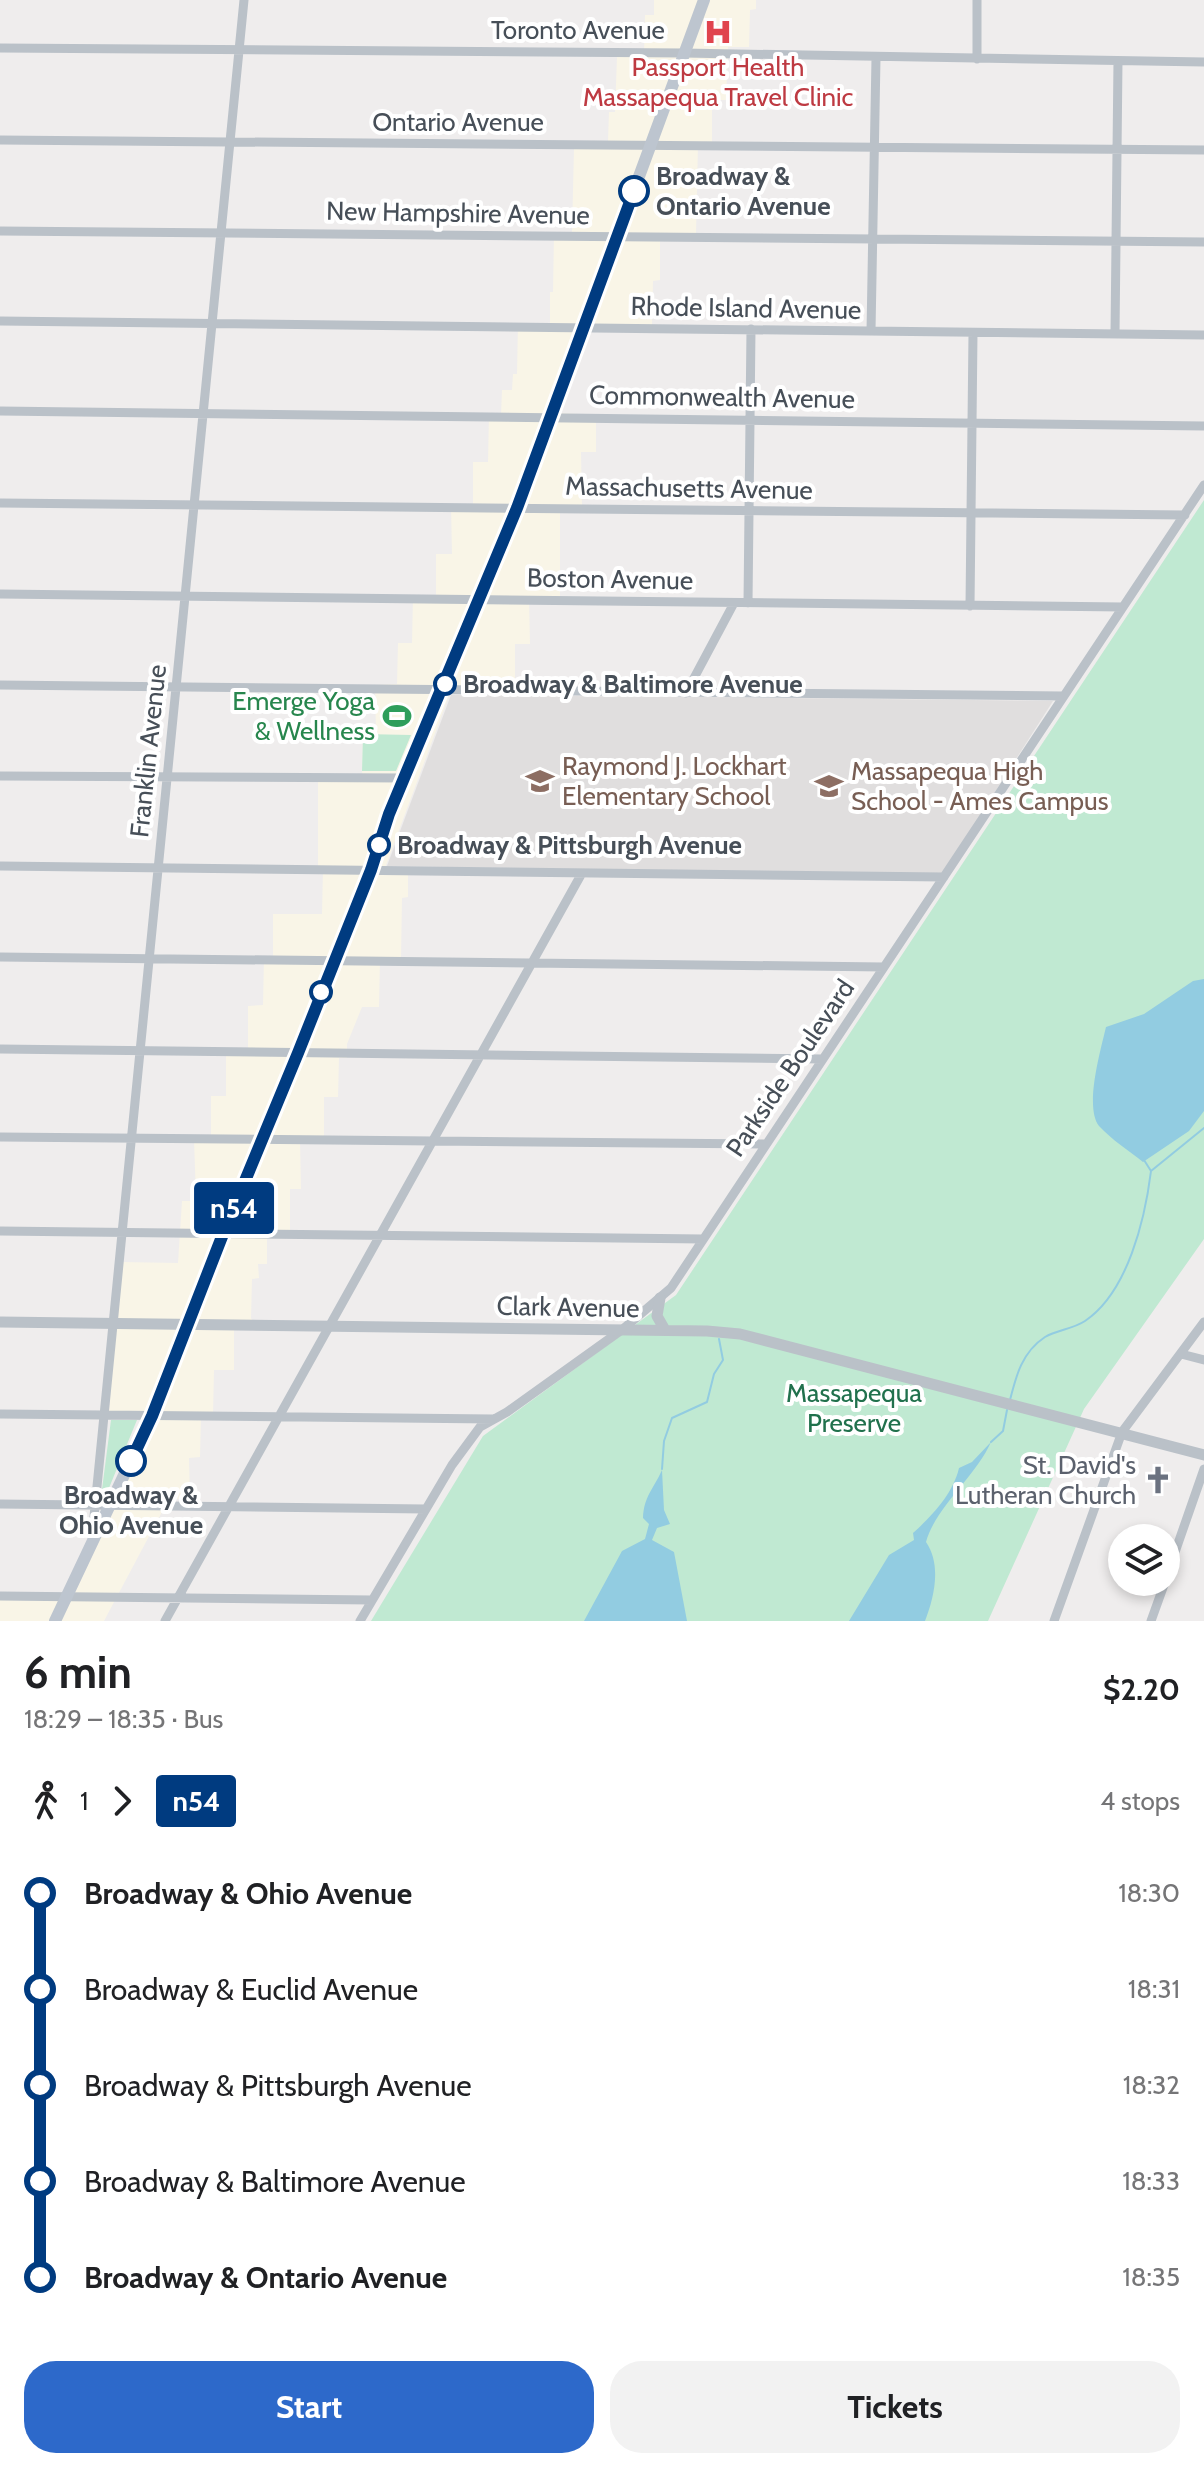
<!DOCTYPE html>
<html lang="en">
<head>
<meta charset="utf-8">
<style>
	:root { --surface:#fff; --page:#f2f2f2; --text:#202124; --muted:#757577; --accent:#2d69ca }
	body { margin:0; font-family:Cabin,sans-serif; background:var(--page); color:var(--text); height:100vh; display:flex; flex-direction:column; font-size:30px; white-space:nowrap }
	* { box-sizing:border-box; margin:0 }
	p { font-size:26px; color:var(--muted) }
	.icon { flex:none; width:44px; height:44px; fill:none; stroke:currentColor; stroke-width:2; stroke-linecap:round; stroke-linejoin:round }
	.map { position:relative; height:1621px; overflow:hidden }
	.side { display:flex; flex-direction:column; background:var(--surface); flex:1 }
	.side>* { flex:none }
	.badge { padding:0 16px; border-radius:6px; font-size:28px; line-height:52px }
	.buttons { position:absolute; left:1108px; top:1524px; display:grid; gap:16px }
	.buttons a { display:grid; place-items:center; width:72px; height:72px; border-radius:50%; background:var(--surface); box-shadow:0 4px 12px #0003; font-size:40px }
	.map>.badge { position:absolute; translate:-50% -50%; box-shadow:0 0 0 4px #fff }
	.legs { display:flex; align-items:center; gap:12px; height:88px; padding:0 24px; font-size:26px }
	.legs p { margin-inline-start:auto }
	.summary { display:flex; align-items:center; justify-content:space-between; height:136px; padding:0 24px }
	h1 { font-size:44px; font-weight:800; line-height:60px }
	.button { display:flex; gap:16px; margin-top:auto; padding:16px 24px }
	.button a { flex:1; height:92px; border-radius:32px; background:var(--accent); color:#fff; font-size:32px; font-weight:800; line-height:92px; text-align:center }
	.button a+a { background:var(--page); color:var(--text) }
	ul { padding:0 24px; list-style:none }
	li { display:flex; align-items:center; gap:28px; height:96px; font-size:30px }
	li i { display:grid; place-items:center; width:12px; height:100%; margin:0 10px; background:currentColor }
	li i::after { content:''; width:20px; height:20px; margin:-10px; border:6px solid; border-radius:50%; background:var(--surface) }
	li p { margin-inline-start:auto }
	li:first-child i { background:linear-gradient(#0000 50%,currentColor 0) }
	li:last-child i { background:linear-gradient(currentColor 50%,#0000 0) }
	.map>svg:first-child { display:block }
	.commercial { fill:#f9f5e7 }
	.education { fill:#e0dede }
	.green { fill:#c0e9d2 }
	.water { fill:#92cce1 }
	.lines { fill:none; stroke-linecap:round; stroke-linejoin:round }
	.stream { stroke:#92cce1; stroke-width:2 }
	.minor { stroke:#bac1c8; stroke-width:9 }
	.tertiary { stroke:#bac1c8; stroke-width:11 }
	.secondary { stroke:#bdc5cf; stroke-width:12 }
	.line-1-casing { stroke:#fff; stroke-width:18 }
	.line-1 { stroke:#003b80; stroke-width:12 }
	.stop-1-dot { fill:#fff; stroke:#003b80; stroke-width:4 }
	.labels { text-anchor:middle; dominant-baseline:central; stroke-width:8; stroke-linejoin:round; paint-order:stroke }
	.street-label { font-size:26px; fill:#474f58; stroke:#fff }
	.health-label { font-size:26px; fill:#be3a42; stroke:#fff }
	.stop-label { font-size:26px; font-weight:bold; fill:#474f58; stroke:#fff; text-anchor:start }
	.leisure-label { font-size:26px; fill:#27864d; stroke:#fff; text-anchor:end }
	.education-label { font-size:26px; fill:#785e54; stroke:#fff; text-anchor:start }
	.park-label { font-size:26px; fill:#21714d; stroke:#fff }
	.worship-label { font-size:26px; fill:#5b616d; stroke:#fff; text-anchor:end }
</style>
</head>
<body>
<div class="map">
<svg width="1204" height="1621" viewBox="0 0 1204 1621">
	<rect width="100%" height="100%" fill="#efeded"/>
	<path class="commercial" d="M654 0H756V9L750 10 749 47H728L726 100H712V144H698L696 233H660V280L653 281 652 325 592 324 559 413 596 415V452H581L582 506 560 507V599L529 598 530 644H515V688L450 693 385 868 408 869V897L402 898 401 959H380L379 1007H362L347 1044V1058H339L338 1097H324V1136L300 1140 301 1189H290V1231H267V1264H258L259 1278 252 1279 251 1318 254 1323H234V1370H214L213 1415H201L200 1457 189 1458 190 1499H163V1510L104 1621H0V1600L71 1601 158 1414 109 1412 120 1262 178 1263 182 1201H190V1198L196 1197 194 1140H211V1096H226V1056L248 1055V1006L263 1005 264 957 273 956V914H322L323 868H318V776H362L363 734H376L375 685 397 684 398 643H412L413 596H436V554H452L451 505H473V462H488L489 415H501L502 390H512L513 374H517L518 323H550V292H553L554 233 572 232 574 148 608 141 609 112H615L617 57 644 56 645 15H654Z"/>
	<path class="education" d="M451 695 705 697 1053 701 942 875 387 866Z"/>
	<path class="green" d="M1204 500V1239L1084 1409 988 1621H371L483 1436 676 1295Z
		M363 734 411 735 396 771H362Z
		M111 1420H137L104 1500 101 1497Z"/>
	<path class="water" d="M1204 979V1111L1189 1131 1143 1162C1128 1150 1112 1140 1099 1126 1084 1107 1101 1049 1106 1027L1144 1014 1193 981Z
		M991 1442C976 1476 935 1508 926 1542 942 1565 934 1598 925 1621H849L889 1555 914 1540 913 1533C931 1517 953 1494 959 1468L972 1462Z
		M662 1470 664 1510 670 1524 657 1528 652 1540 674 1552 687 1621H584L622 1551 645 1539 649 1524 643 1518C644 1496 653 1490 662 1470Z"/>
	<g class="lines">
		<path class="stream" d="M1144 1160 1151 1171
			M1010 1400C1016 1376 1022 1352 1045 1337 1057 1330 1073 1329 1085 1321 1128 1292 1145 1219 1151 1171L1204 1128
			M991 1442 1003 1431 1007 1410
			M662 1469 664 1441 672 1418 707 1402 714 1374 723 1360 719 1339"/>
		<path class="minor" d="M0 48 684 53 1204 62
			M977 59V0
			M0 140 1204 150
			M0 231 1204 242
			M0 321 1204 335
			M871 331 876 58
			M1115 334 1118 61
			M0 411 1204 426
			M0 503 1185 515
			M0 594 1123 607
			M748 603 751 329
			M970 606 973 333
			M0 685 1063 696
			M686 693 734 603
			M0 776 404 778
			M0 866 944 877
			M0 957 884 967
			M0 1049 823 1059
			M0 1137 766 1144
			M0 1231 703 1239
			M1181 1354 1204 1360
			M0 1414 493 1419
			M0 1504 426 1509
			M92 1537 244 0
			M1166 1578 1204 1469
			M0 1596 372 1600
			M165 1621 582 873
			M360 1621 452 1465 480 1427 507 1412 623 1329 671 1288 1204 485
			M1054 1621 1122 1432 1204 1322
			M1151 1621 1165 1582"/>
		<path class="tertiary" d="M660 1298 657 1316 665 1330
			M0 1322 707 1331 740 1334 1204 1455"/>
		<path class="secondary" d="M55 1621 152 1416 371 870 389 814 517 508 704 0"/>
	</g>
	<g class="lines">
		<defs>
			<path id="line-1" d="M131 1461 152 1416 223 1234 298 1053 371 870 389 814 517 508 634 191"/>
		</defs>
		<use href="#line-1" class="line-1-casing"/>
		<use href="#line-1" class="line-1"/>
	</g>
	<defs>
		<symbol id="hospital-bare" viewBox="-9 -9 18 18"><path d="M-5-5h3v3.5h4V-5h3V5h-3V1.5h-4V5h-3Z" fill="#e0444e" stroke="#fff" stroke-width="2.5" paint-order="stroke"/></symbol>
		<symbol id="stadium-bare" viewBox="-9 -9 18 18"><path d="M0-5a6.5 5 0 1 0 0 10a6.5 5 0 1 0 0-10ZM-3.5-1.8h7v3.6h-7Z" fill="#2e9e5b" stroke="#fff" stroke-width="2.5" paint-order="stroke"/></symbol>
		<symbol id="school-bare" viewBox="-9 -9 18 18"><path d="M0-5L7-2L0 1L-7-2ZM-4 1L0 2.5L4 1V4Q0 6-4 4Z" fill="#8d6e63" stroke="#fff" stroke-width="2.5" paint-order="stroke"/></symbol>
		<symbol id="church-bare" viewBox="-9 -9 18 18"><path d="M-1.2-6h2.4v3.5h3.3v2.4h-3.3V6h-2.4V-.1h-3.3v-2.4h3.3Z" fill="#6b7280" stroke="#fff" stroke-width="2.5" paint-order="stroke"/></symbol>
	</defs>
	<g fill-rule="evenodd">
		<use href="#hospital-bare" x="698" y="12" width="40" height="40"/>
		<use href="#stadium-bare" x="377" y="696" width="40" height="40"/>
		<use href="#school-bare" x="520" y="761" width="40" height="40"/>
		<use href="#school-bare" x="809" y="766" width="40" height="40"/>
		<use href="#church-bare" x="1138" y="1460" width="40" height="40"/>
	</g>
	<g class="stop-1-dot">
		<circle cx="634" cy="191" r="14"/>
		<circle cx="445" cy="684" r="10"/>
		<circle cx="379" cy="845" r="10"/>
		<circle cx="321" cy="992" r="10"/>
		<circle cx="131" cy="1461" r="14"/>
	</g>
	<g class="labels">
		<g class="street-label">
			<text x="578" y="30">Toronto Avenue</text>
			<text x="458" y="122">Ontario Avenue</text>
			<text transform="translate(458 213) rotate(1)">New Hampshire Avenue</text>
			<text transform="translate(746 308) rotate(1)">Rhode Island Avenue</text>
			<text transform="translate(722 397) rotate(1)">Commonwealth Avenue</text>
			<text transform="translate(689 488) rotate(1)">Massachusetts Avenue</text>
			<text transform="translate(610 579) rotate(1)">Boston Avenue</text>
			<text transform="translate(148 751) rotate(-84)">Franklin Avenue</text>
			<text transform="translate(790 1068) rotate(-56)">Parkside Boulevard</text>
			<text transform="translate(568 1307) rotate(1)">Clark Avenue</text>
		</g>
		<g class="health-label">
			<text x="718" y="67">Passport Health<tspan x="718" dy="30">Massapequa Travel Clinic</tspan></text>
		</g>
		<g class="stop-label">
			<text x="656" y="176">Broadway &amp;<tspan x="656" dy="30">Ontario Avenue</tspan></text>
			<text x="463" y="684">Broadway &amp; Baltimore Avenue</text>
			<text x="397" y="845">Broadway &amp; Pittsburgh Avenue</text>
			<text x="131" y="1495" text-anchor="middle">Broadway &amp;<tspan x="131" dy="30">Ohio Avenue</tspan></text>
		</g>
		<g class="leisure-label">
			<text x="375" y="701">Emerge Yoga<tspan x="375" dy="30">&amp; Wellness</tspan></text>
		</g>
		<g class="education-label">
			<text x="562" y="766">Raymond J. Lockhart<tspan x="562" dy="30">Elementary School</tspan></text>
			<text x="851" y="771">Massapequa High<tspan x="851" dy="30">School - Ames Campus</tspan></text>
		</g>
		<g class="park-label">
			<text x="854" y="1393">Massapequa<tspan x="854" dy="30">Preserve</tspan></text>
		</g>
		<g class="worship-label">
			<text x="1136" y="1465">St. David's<tspan x="1136" dy="30">Lutheran Church</tspan></text>
		</g>
	</g>
</svg>
<div class="buttons">
<a><svg class="icon" aria-label="layers" viewBox="0 0 24 24"><path d="M12 4l9 5-9 5-9-5zM3 14l9 5 9-5"/></svg></a>
</div>
<b class="badge" style="left:234px;top:1208px;background:#003b80;color:#fff">n54</b>
</div>
<section class="side">
<div class="summary"><div><h1>6 min</h1><p>18:29 – 18:35 · Bus</p></div><b>$2.20</b></div>
<div class="legs"><svg class="icon" aria-label="walk" viewBox="0 0 24 24"><circle cx="13" cy="4" r="2"/><path d="M13 8l-2 6 4 7M11 14l-3 7M7 12l3-4h3l4 4"/></svg>1<svg class="icon" aria-label="forward" viewBox="0 0 24 24"><path d="M9 5l7 7-7 7"/></svg><b class="badge" style="background:#003b80;color:#fff">n54</b><p>4 stops</p></div>
<ul>
<li><i style="color:#003b80"></i><b>Broadway &amp; Ohio Avenue</b><p>18:30</p></li>
<li><i style="color:#003b80"></i><span>Broadway &amp; Euclid Avenue</span><p>18:31</p></li>
<li><i style="color:#003b80"></i><span>Broadway &amp; Pittsburgh Avenue</span><p>18:32</p></li>
<li><i style="color:#003b80"></i><span>Broadway &amp; Baltimore Avenue</span><p>18:33</p></li>
<li><i style="color:#003b80"></i><b>Broadway &amp; Ontario Avenue</b><p>18:35</p></li>
</ul>
<div class="button"><a>Start</a><a>Tickets</a></div>
</section>
</body>
</html>
